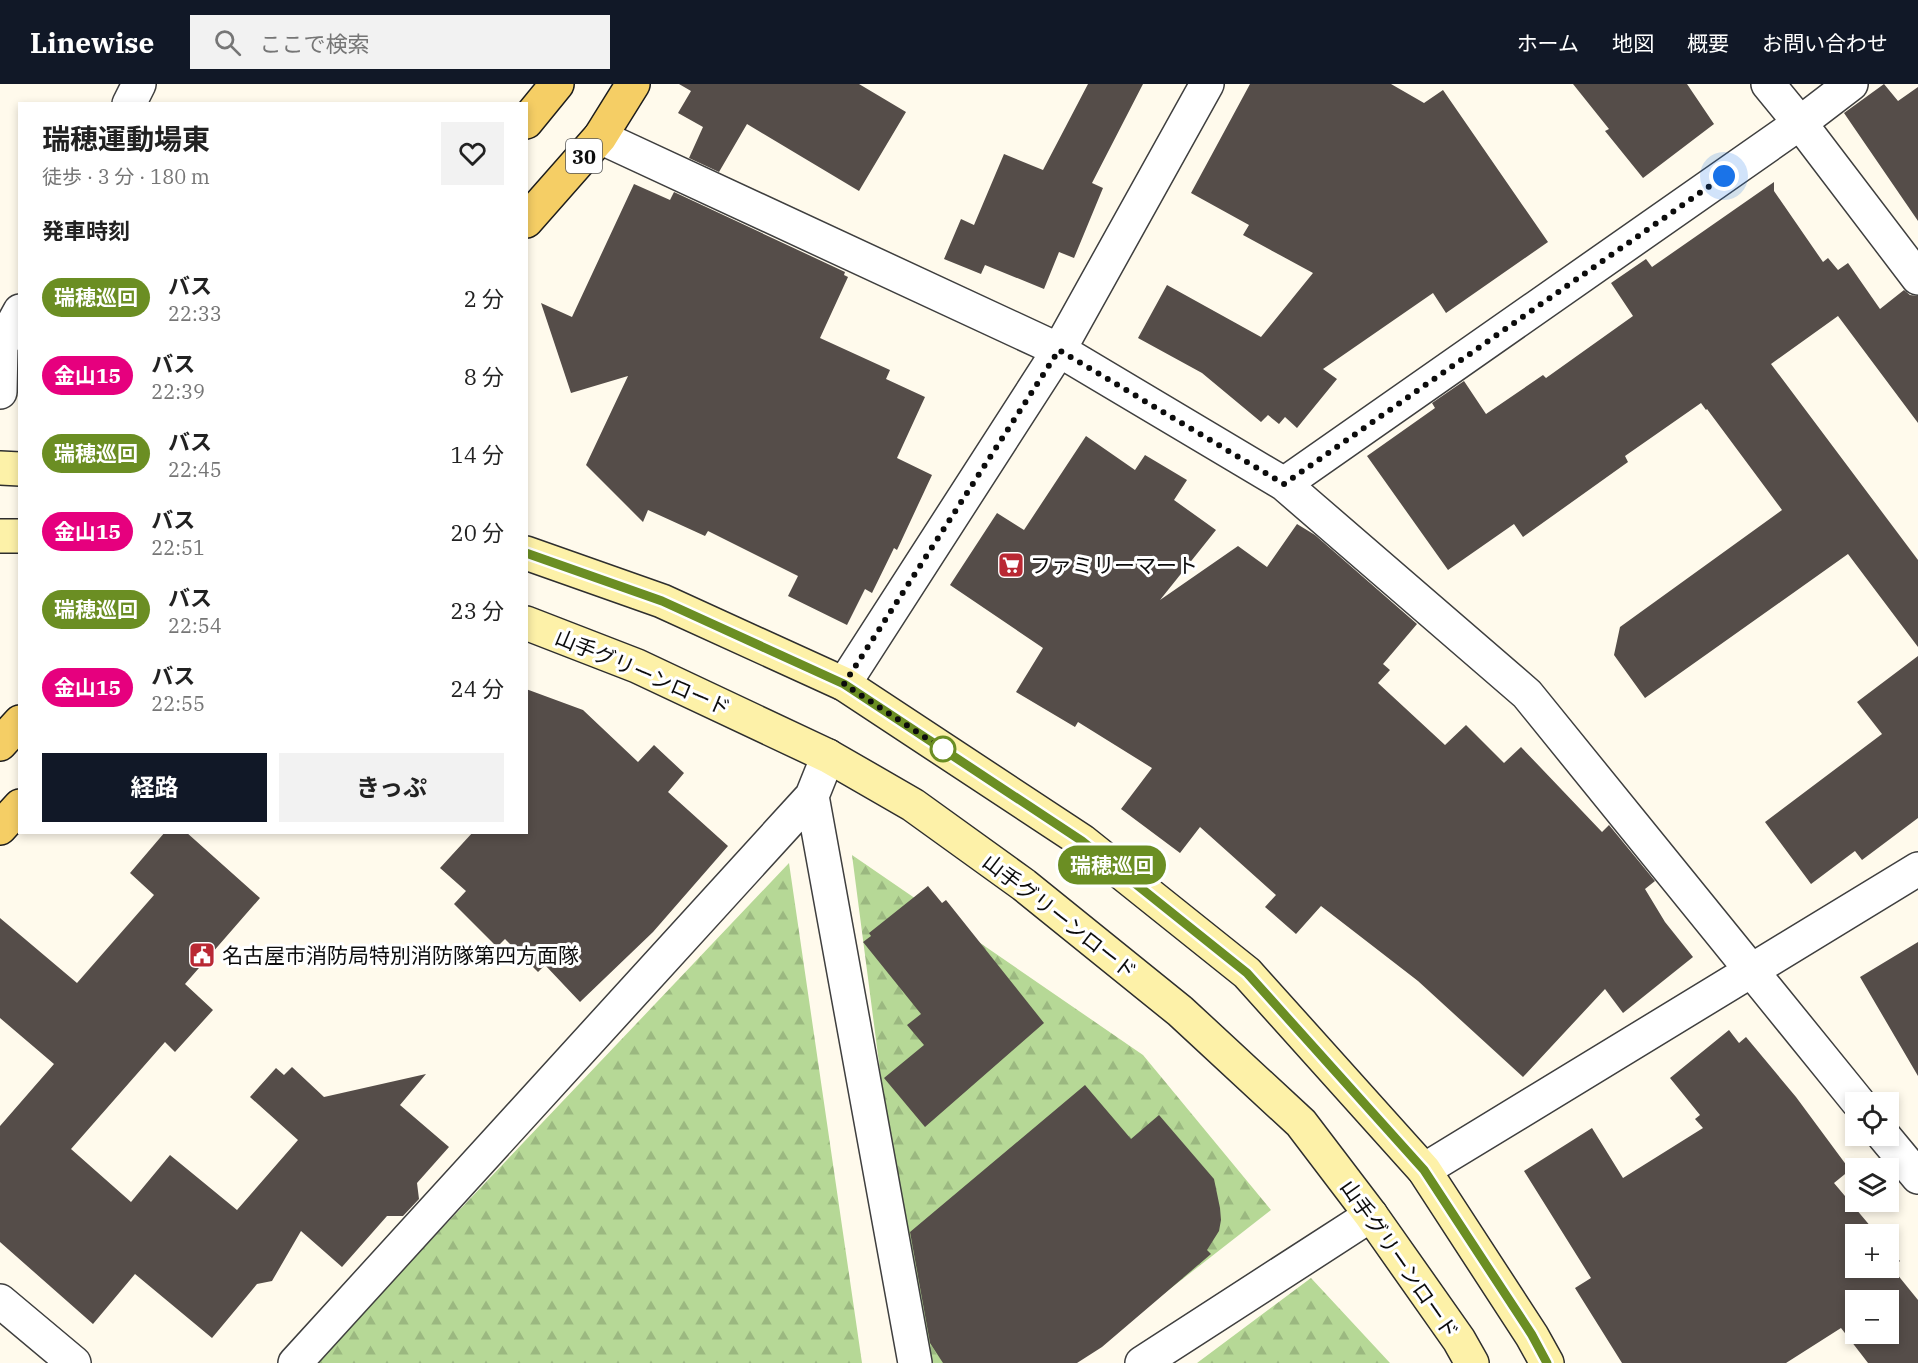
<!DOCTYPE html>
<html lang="ja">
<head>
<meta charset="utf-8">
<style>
	:root { --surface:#fff; --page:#f2f2f2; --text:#222; --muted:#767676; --accent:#111827 }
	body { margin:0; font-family:"IBM Plex Serif","Noto Sans JP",serif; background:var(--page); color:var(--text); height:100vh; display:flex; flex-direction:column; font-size:22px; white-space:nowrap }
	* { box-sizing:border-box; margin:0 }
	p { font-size:20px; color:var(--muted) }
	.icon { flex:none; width:33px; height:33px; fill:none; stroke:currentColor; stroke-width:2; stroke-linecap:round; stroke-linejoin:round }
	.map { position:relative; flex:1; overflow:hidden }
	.drawer { position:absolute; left:18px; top:18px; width:510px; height:732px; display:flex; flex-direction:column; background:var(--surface); border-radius:0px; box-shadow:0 3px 9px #0003 }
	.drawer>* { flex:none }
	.badge { padding:0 12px; border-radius:20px; font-size:21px; line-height:39px }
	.fabs { position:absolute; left:1845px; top:1008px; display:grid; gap:12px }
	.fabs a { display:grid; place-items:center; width:54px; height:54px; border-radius:0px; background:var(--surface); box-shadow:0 3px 9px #0003; font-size:30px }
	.you { position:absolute; width:30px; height:30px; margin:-15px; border:4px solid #fff; border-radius:50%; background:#1a73e8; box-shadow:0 0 0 9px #1a73e833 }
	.map>.badge { position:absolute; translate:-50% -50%; box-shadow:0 0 0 3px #fff }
	h2 { padding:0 24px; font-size:22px; line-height:54px }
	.round { display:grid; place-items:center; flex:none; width:63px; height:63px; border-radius:0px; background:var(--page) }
	.head { display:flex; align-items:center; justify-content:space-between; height:102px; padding:0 24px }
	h1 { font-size:28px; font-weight:700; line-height:45px }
	.button { display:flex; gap:12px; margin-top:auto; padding:12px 24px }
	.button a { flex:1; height:69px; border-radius:0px; background:var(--accent); color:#fff; font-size:24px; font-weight:700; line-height:69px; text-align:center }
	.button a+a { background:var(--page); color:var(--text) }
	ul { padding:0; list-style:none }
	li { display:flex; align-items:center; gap:18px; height:78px; padding:0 24px }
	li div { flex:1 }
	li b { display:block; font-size:22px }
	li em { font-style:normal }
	li .badge { min-width:66px; font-weight:700; text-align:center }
	header { display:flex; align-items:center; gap:36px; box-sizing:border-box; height:84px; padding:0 30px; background:var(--accent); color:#fff }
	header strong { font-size:28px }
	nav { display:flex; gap:33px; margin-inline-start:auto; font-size:21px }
	.search { width:420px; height:54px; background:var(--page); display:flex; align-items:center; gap:15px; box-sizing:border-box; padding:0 21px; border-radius:0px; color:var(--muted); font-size:22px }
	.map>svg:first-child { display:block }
	.forest { fill:url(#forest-firs) }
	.building { fill:#554d49; fill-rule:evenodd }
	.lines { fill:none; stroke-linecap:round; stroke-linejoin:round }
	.street-casing { stroke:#3f3f3f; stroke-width:36 }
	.secondary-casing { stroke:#2e2e2e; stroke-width:36 }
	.primary-casing { stroke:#1d1d1d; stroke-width:36 }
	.street { stroke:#fff; stroke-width:33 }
	.secondary { stroke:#fdf1a8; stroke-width:33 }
	.primary { stroke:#f5ce65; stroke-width:33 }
	.line-casing { stroke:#fff; stroke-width:14 }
	.line { stroke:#6b8e23; stroke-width:9 }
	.walk { stroke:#0c0c0c; stroke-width:6; stroke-dasharray:0 10.8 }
	.stop-dot { fill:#fff; stroke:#6b8e23; stroke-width:3 }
	.labels { text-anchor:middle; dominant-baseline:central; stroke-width:6; stroke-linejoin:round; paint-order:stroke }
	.shield { fill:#fff; stroke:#555; stroke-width:1.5 }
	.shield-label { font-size:20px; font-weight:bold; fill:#0c0c0c }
	.poi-label { font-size:21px; fill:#0c0c0c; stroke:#fff; text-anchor:start }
	.street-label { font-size:21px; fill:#0c0c0c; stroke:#fff }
</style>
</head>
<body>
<header>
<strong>Linewise</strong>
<div class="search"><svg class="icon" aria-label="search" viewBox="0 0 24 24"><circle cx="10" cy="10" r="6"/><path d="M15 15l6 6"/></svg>ここで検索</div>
<nav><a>ホーム</a><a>地図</a><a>概要</a><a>お問い合わせ</a></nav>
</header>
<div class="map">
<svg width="1918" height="1279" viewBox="0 0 1918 1279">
	<defs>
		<pattern id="forest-firs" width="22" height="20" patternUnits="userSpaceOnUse" patternTransform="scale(1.5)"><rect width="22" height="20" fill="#b6d896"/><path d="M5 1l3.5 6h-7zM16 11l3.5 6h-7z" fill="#9bb880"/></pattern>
	</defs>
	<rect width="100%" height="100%" fill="#fffaec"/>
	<path class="forest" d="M852 771 1143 971 1271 1126 1075 1279H918Z
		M789 779 862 1279H314Z
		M1311 1194 1390 1279H1197Z"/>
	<path class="building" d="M679 0H859L906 28 859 107 747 40 719 88 689 74 703 43 678 29 691 7Z
		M1088 0H1143L1092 99 1103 104 1074 174 1059 168 1044 205 985 181 981 190 944 175 961 135 974 141 1004 70 1043 86Z
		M1250 0H1391L1424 19 1443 6 1548 158 1446 229 1433 209 1323 285 1337 295 1297 344 1285 333 1279 340 1268 331 1261 338 1202 289 1138 254 1167 201 1261 253 1313 189 1243 151 1249 141 1191 109Z
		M1573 0H1687L1714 40 1643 94 1605 47 1609 45Z
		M1884 0 1898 17 1918 3V137L1844 29Z
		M1774 98V107L1823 178 1828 174 1838 186 1848 179 1880 225 1904 206 1910 211 1918 212V339L1838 232 1771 280 1918 476V563L1848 470 1645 614 1614 571 1620 543 1782 426 1707 325 1706 326 1701 319 1625 372 1628 378 1523 453 1514 440 1448 486 1367 372 1435 324 1432 319 1464 297 1486 330 1543 291 1546 294 1633 232 1611 199 1646 175 1652 183Z
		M634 100 670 116 674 108 845 188 844 191 848 193 820 254 890 286 886 295 925 313 897 374 932 391 897 466 894 464 872 509 865 505 847 541 788 512 798 492 708 447 705 452 648 426 643 438 586 381 628 292 571 309 541 219 572 233Z
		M1086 352 1135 386 1145 371 1187 396 1174 416 1216 446 1160 516 1238 462 1267 483 1297 440 1315 451 1417 540 1383 580 1390 586 1378 599 1445 661 1466 641 1504 679 1521 663 1602 748 1609 741 1655 797 1645 805 1665 838 1693 873 1623 929 1605 905 1523 993 1418 897 1321 822 1296 850 1265 823 1276 811 1200 743 1180 769 1121 725 1152 684 1078 638 1075 643 1016 608 1043 564 950 501 997 429 1024 446Z
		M1918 572V734L1862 776 1855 767 1811 800 1765 738 1882 650 1857 618Z
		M526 605 583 626 638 678 654 661 684 689 668 708 728 762 653 848 580 918 545 881 538 888 505 855 497 863 454 820 466 807 440 784 473 748H526Z
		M165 748H186L260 814 185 900 213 926 175 968 165 958 71 1065 131 1118 170 1071 237 1126 298 1056 250 1013 276 984 284 991 292 983 324 1013 426 990 400 1021 449 1063 417 1099 419 1115 403 1132H387L342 1183 301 1147 272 1197 257 1200 212 1254 135 1190 93 1240 0 1158V1042L54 980 0 934V834L77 899 154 811 130 789Z
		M928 802 942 819 946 816 1044 939 925 1043 884 994 924 961 907 941 921 930 863 858 871 852 869 849Z
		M1918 858V992L1860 893Z
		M1729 946 1739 959 1746 953 1796 1013 1850 1086 1834 1099 1877 1150H1856V1184H1888V1164L1900 1177 1892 1184 1918 1216V1279H1868L1841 1244 1786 1279H1622L1575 1204 1591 1194 1524 1087 1592 1044 1623 1094 1703 1044 1695 1035 1700 1031 1670 994ZM1856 1216H1888V1250H1856Z
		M1085 1001 1131 1055 1159 1031 1214 1095 1220 1124 1221 1136 1219 1147 1207 1166 1211 1170 1102 1263 1077 1279H943L930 1259 910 1148Z"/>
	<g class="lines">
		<defs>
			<path id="street" d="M1768 0 1800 39 1918 194
				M129 20 139 0
				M600 53 1059 266 1284 400 1527 610 1858 1018
				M0 308 1 262 20 227
				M1284 400 1800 39 1851 0
				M844 600 1059 266 1207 0
				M812 712 915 1279
				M1884 1052 1918 1093
				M1424 1086 1918 785
				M0 1217 74 1279
				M295 1279 812 712 828 672
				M1142 1279 1371 1131"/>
			<path id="secondary" d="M0 384 20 385
				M0 452H20
				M526 469 662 517 844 600 1082 757 1247 889 1424 1086 1532 1252 1547 1279
				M526 539 637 582 828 672 913 721 1024 801 1180 927 1301 1039 1371 1131 1459 1256 1472 1279"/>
			<path id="primary" d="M526 38 557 0
				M526 137 600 53 633 0
				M0 660 20 638
				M0 744 20 722"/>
		</defs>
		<use href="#street" class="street-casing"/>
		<use href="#secondary" class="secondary-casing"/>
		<use href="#primary" class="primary-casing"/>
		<use href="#street" class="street"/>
		<use href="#secondary" class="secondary"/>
		<use href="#primary" class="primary"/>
	</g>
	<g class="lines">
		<defs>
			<path id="line" d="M526 469 662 517 844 600 1082 757 1247 889 1424 1086 1532 1251 1547 1279"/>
		</defs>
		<use href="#line" class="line-casing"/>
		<use href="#line" class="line"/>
		<path class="walk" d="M943 665 844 600 1059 266 1284 400 1724 92"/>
	</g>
	<defs>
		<symbol id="supermarket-square" viewBox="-11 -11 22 22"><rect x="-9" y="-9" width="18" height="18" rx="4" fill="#b92833" stroke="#fff"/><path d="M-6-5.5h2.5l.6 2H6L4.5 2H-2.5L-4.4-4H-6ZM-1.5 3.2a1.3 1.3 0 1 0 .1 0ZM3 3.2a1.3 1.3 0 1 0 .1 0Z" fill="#fff"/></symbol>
		<symbol id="civic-square" viewBox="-11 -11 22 22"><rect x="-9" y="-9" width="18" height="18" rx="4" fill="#b92833" stroke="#fff"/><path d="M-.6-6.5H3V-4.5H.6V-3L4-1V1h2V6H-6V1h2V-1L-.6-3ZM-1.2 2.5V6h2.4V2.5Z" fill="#fff"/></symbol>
	</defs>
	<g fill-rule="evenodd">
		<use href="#supermarket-square" x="996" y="466" width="30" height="30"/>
		<use href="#civic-square" x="187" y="856" width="30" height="30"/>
	</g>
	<circle class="stop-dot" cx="943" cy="665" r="12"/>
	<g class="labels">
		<rect class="shield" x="566" y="55" width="36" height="34" rx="4.5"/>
		<g class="shield-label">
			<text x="584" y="72">30</text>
		</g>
		<g class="poi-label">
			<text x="1030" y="481">ファミリーマート</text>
			<text x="222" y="871">名古屋市消防局特別消防隊第四方面隊</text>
		</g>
		<g class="street-label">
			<text transform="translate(643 588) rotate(23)">山手グリーンロード</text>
			<text transform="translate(1060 832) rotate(38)">山手グリーンロード</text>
			<text transform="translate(1400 1175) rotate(55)">山手グリーンロード</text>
		</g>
	</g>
</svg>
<div class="fabs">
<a><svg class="icon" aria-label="locate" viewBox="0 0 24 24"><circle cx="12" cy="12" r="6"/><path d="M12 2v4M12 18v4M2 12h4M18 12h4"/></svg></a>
<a><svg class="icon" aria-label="layers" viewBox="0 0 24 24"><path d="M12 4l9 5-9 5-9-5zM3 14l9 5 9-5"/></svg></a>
<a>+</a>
<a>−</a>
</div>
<div class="you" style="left:1724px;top:92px"></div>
<b class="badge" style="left:1112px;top:781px;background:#6b8e23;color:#fff">瑞穂巡回</b>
<section class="drawer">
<div class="head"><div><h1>瑞穂運動場東</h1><p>徒歩 · 3 分 · 180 m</p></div><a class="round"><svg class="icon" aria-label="heart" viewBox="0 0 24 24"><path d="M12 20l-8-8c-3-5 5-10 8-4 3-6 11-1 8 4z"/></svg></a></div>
<h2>発車時刻</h2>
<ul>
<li><span class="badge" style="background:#6b8e23;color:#fff">瑞穂巡回</span><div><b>バス</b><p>22:33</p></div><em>2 分</em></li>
<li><span class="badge" style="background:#e6007e;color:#fff">金山15</span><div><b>バス</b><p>22:39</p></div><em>8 分</em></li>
<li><span class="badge" style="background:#6b8e23;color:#fff">瑞穂巡回</span><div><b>バス</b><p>22:45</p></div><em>14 分</em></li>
<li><span class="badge" style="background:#e6007e;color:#fff">金山15</span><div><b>バス</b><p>22:51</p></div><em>20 分</em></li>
<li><span class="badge" style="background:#6b8e23;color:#fff">瑞穂巡回</span><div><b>バス</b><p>22:54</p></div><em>23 分</em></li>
<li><span class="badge" style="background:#e6007e;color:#fff">金山15</span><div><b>バス</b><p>22:55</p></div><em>24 分</em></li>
</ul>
<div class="button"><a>経路</a><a>きっぷ</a></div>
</section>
</div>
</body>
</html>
